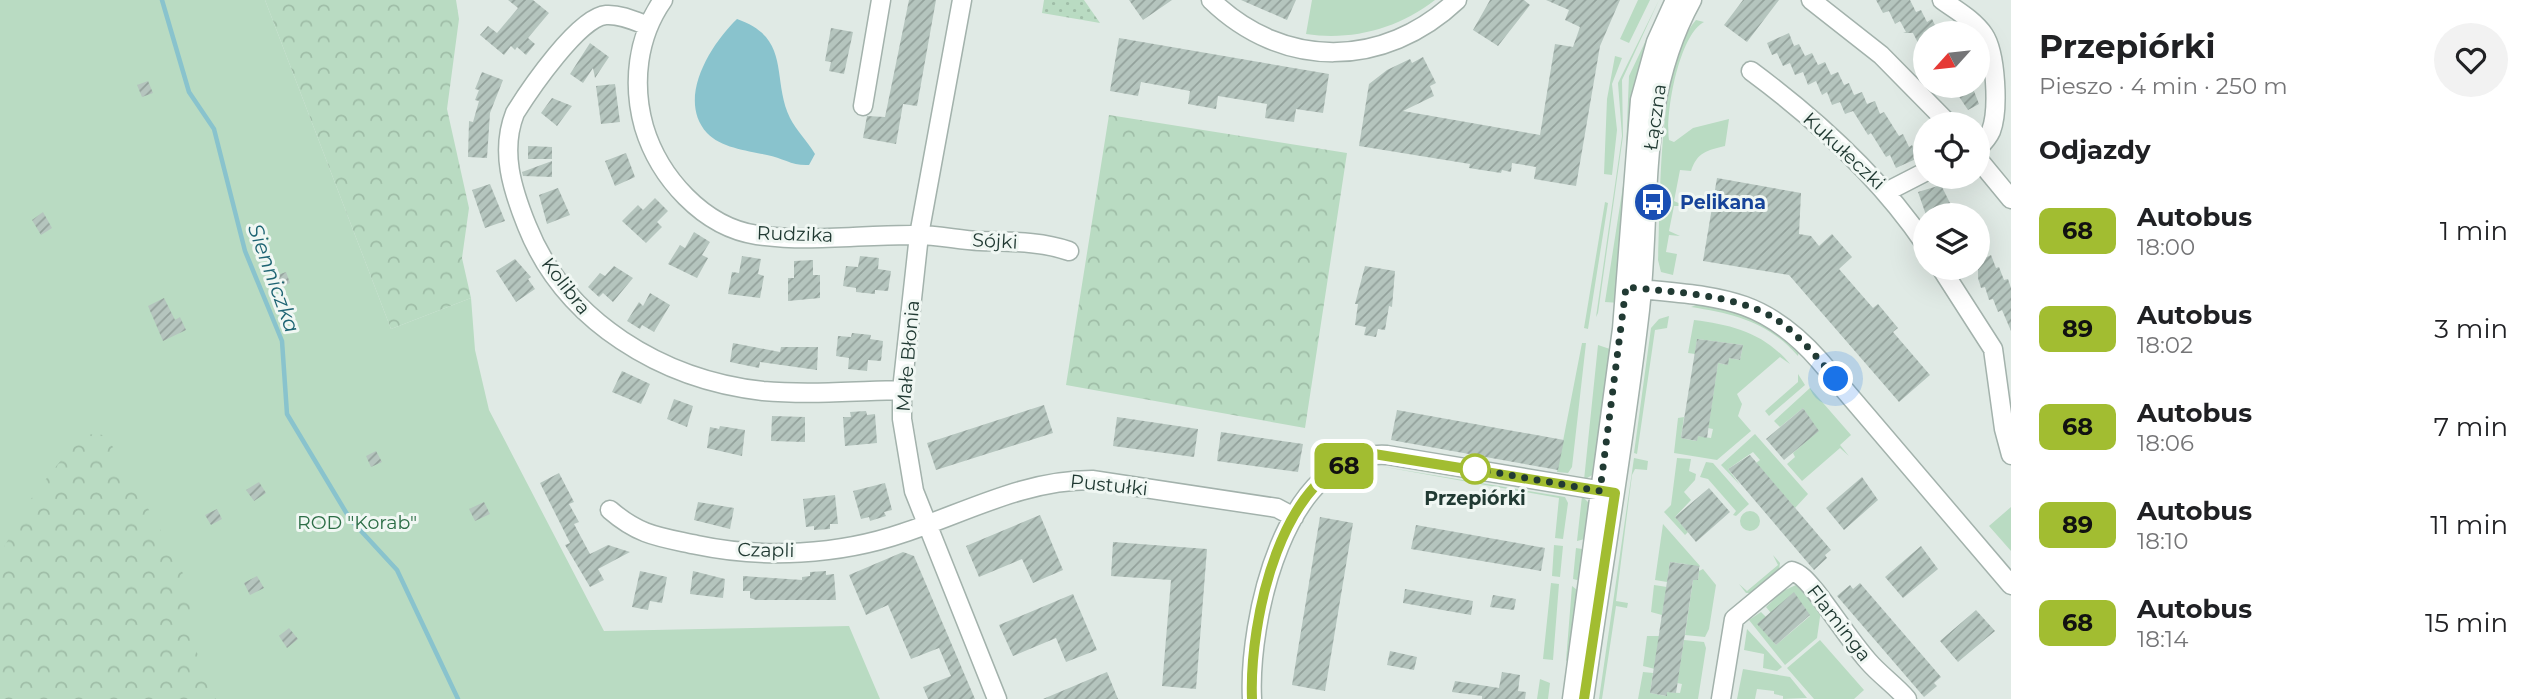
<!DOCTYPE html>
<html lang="pl">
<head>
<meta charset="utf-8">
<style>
	:root { --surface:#fff; --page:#f2f2f2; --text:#202124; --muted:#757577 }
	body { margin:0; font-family:Montserrat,sans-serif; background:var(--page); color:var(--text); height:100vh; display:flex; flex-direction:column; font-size:26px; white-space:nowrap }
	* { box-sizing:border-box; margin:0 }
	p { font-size:23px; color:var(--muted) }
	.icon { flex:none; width:38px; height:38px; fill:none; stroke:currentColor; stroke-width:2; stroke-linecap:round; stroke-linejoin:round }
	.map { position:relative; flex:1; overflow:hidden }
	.details { display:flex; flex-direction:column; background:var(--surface); width:525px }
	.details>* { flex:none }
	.badge { padding:0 14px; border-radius:10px; font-size:24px; line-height:46px }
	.needle { width:46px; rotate:243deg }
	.fabs { position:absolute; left:1913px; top:21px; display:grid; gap:14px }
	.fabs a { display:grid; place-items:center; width:77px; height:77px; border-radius:50%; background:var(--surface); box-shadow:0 7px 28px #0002; font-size:35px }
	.you { position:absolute; width:35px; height:35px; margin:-18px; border:5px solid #fff; border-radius:50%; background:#1a73e8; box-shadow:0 0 0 10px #1a73e833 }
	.map>.badge { position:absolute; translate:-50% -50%; box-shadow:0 0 0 4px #fff }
	h2 { padding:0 28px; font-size:26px; line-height:63px }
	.round { display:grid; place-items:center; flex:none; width:74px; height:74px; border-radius:37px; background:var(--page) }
	.overview { display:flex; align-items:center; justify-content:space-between; height:119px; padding:0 28px }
	h1 { font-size:33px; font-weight:700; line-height:52px }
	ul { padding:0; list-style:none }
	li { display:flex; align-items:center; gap:21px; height:98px; padding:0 28px }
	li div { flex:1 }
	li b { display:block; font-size:26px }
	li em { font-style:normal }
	li .badge { min-width:77px; font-weight:700; text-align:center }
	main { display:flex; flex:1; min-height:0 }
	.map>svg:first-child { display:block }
	.green { fill:#b9dbc2 }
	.forest { fill:url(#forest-crowns) }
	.park { fill:url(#park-dots) }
	.water { fill:#89c3cd }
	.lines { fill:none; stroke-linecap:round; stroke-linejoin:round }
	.stream { stroke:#89c3cd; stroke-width:4.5 }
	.building { fill:url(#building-hatch) }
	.minor-casing { stroke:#a3b2ac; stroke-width:21 }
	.minor { stroke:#fff; stroke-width:18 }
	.line-casing { stroke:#fff; stroke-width:16 }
	.line { stroke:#a2bd31; stroke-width:10 }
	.walk { stroke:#213a33; stroke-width:7; stroke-dasharray:0 12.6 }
	.stop-dot { fill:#fff; stroke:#a2bd31; stroke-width:3.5 }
	.labels { text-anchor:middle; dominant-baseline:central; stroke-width:6; stroke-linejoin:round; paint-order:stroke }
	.street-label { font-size:19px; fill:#213a33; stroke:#f0f7f3 }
	.transit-label { font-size:19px; font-weight:bold; fill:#164399; stroke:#f0f7f3; text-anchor:start }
	.stop-label { font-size:19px; font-weight:bold; fill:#213a33; stroke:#f0f7f3 }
	.park-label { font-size:19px; fill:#2d6e47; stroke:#f0f7f3 }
	.water-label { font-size:21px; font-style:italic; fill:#1e6473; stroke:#f0f7f3 }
</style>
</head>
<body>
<main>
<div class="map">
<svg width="2011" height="699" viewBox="0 0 2011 699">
	<defs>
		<pattern id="forest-crowns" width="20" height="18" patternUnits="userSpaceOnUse" patternTransform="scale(1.75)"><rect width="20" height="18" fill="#b9dbc2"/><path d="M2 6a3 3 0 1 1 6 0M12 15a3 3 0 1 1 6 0" fill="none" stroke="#9fbda7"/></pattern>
		<pattern id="park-dots" width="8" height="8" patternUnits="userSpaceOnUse" patternTransform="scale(1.75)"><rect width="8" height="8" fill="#b9dbc2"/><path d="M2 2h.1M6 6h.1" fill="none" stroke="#9fbda7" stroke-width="1.8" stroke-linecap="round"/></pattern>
		<pattern id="building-hatch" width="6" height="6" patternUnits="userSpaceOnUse" patternTransform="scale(1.75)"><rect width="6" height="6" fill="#b5c5be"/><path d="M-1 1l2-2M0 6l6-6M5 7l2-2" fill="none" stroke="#93a19b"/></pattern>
	</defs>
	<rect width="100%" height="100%" fill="#e0eae5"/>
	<path class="green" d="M0 0H265L391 329 471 298 475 350 489 410 604 631 849 626 880 699H0Z
		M1312 0H1435C1398 29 1351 41 1306 34Z
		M1638 0H1650L1629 43 1620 39Z
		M1659 0 1622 80 1623 136 1598 313 1596 317 1622 136 1618 83Z
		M1665 0H1670L1620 303 1605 302 1625 173 1629 76Z
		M1696 20 1704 22C1679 35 1665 113 1669 140L1674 142 1693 128 1729 119 1725 146C1708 150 1697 152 1691 171L1680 170 1674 201 1685 206H1674L1669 231 1680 236 1669 235 1666 252 1677 254 1673 275 1661 272 1658 260C1661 201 1657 63 1696 20Z
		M1615 56 1622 58 1612 84 1617 130 1612 175 1604 174 1607 99Z
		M1605 202 1608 203 1588 329 1584 328Z
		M1699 304 1758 318 1799 350 1798 356C1768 322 1735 314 1691 307Z
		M1669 316 1667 328 1655 330 1637 454 1634 453 1651 328 1659 319Z
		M1694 320C1733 325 1764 333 1790 364L1780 357 1737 394 1742 404 1738 416 1751 431 1717 460 1674 453 1678 418 1684 417 1681 438 1696 441 1698 436 1711 438 1713 429 1708 428 1718 363 1727 365 1729 358 1740 360 1743 345 1697 339 1695 354 1688 353Z
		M1582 343H1586L1572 467 1568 473 1557 472Z
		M1598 345 1610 349 1613 355 1597 472 1584 480Z
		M1798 374 1805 385 1769 416 1765 411 1798 382Z
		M1810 388 1851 435 1840 445 1849 456 1840 448 1802 481 1787 464 1795 457 1793 453 1818 431 1803 408 1780 427 1774 421Z
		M1755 434 1808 494 1795 508 1756 463 1760 460 1753 452 1728 469 1740 485 1721 465Z
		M1634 458 1648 461 1647 470 1635 469 1632 475 1616 601 1628 603 1627 608 1616 606 1602 699H1599Z
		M1677 458 1691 459 1689 471 1696 474 1695 480 1684 492 1691 500 1675 517 1688 532 1685 535 1664 512 1671 505Z
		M1706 462 1713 463 1749 504 1736 516 1733 515 1736 511 1708 479 1700 477Z
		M1379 466 1565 497 1568 503 1563 539 1555 538 1559 498Z
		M1582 496 1591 505 1589 538 1577 541Z
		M2011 507V551L1989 526Z
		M1740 521a10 10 0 1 1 20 0a10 10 0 1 1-20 0Z
		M1663 524 1700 566 1698 570 1686 564 1670 562 1667 582 1655 580Z
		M1554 545 1563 546 1560 577 1552 576Z
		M1576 548 1582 549 1586 555 1584 575 1577 580 1573 579Z
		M1773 555 1780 563 1779 570 1751 593H1746L1739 584 1747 591 1778 565Z
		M1703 569 1716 585 1709 629 1705 637 1685 635 1693 580H1698L1699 571Z
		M1551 583 1559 584 1553 660 1543 659Z
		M1654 585 1667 587 1662 615 1651 612Z
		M1796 585 1821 610 1817 638 1785 665 1749 620 1761 612 1766 617 1758 624 1776 645 1810 616 1794 593 1771 613 1766 607 1783 591Z
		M1572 586 1581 593 1572 657 1566 661Z
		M1747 629 1782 667 1777 671 1763 668 1764 654 1744 650Z
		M1647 636H1660L1655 669 1643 666Z
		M1684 640 1704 642 1706 648 1698 699H1638L1643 672 1653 673 1650 693 1666 696 1667 692 1680 693 1682 684 1677 683Z
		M1820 640 1864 690 1854 699H1814L1787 668Z
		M1743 669 1790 677 1807 698 1783 699V696L1774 694V691L1757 689 1755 699H1737Z
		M1540 679 1550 683 1548 699H1537Z"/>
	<path class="forest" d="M265 0H456L459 19 447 109 469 208 462 258 471 298 391 329Z
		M1109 115 1347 153 1305 428 1066 385Z
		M82 434 106 435 169 545 198 604 186 626 216 699H0V554L34 494Z"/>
	<path class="park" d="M1044 0H1084L1100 23 1042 13Z"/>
	<path class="water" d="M737 19C792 38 771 78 790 118 796 130 808 142 815 154L809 165C792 166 783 158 767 155 749 151 721 148 707 133 676 99 711 44 737 19Z"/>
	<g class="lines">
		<path class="stream" d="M162 0 189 92 214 129 245 251 282 341 287 414 350 519 397 570 458 699"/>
	</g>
	<path class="building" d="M508 0H533L549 13 528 38 535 44 526 55 517 47 515 50 511 46 504 55 480 35 488 26 497 33 518 8Z
		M909 0H936L917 106 903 104 896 144 863 138 867 116 885 117Z
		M1129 0H1172L1143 20Z
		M1241 0H1296L1287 20Z
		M1490 0H1524L1530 5 1498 46 1473 30Z
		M1546 0H1620L1600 46 1576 186 1534 179 1536 167 1512 163 1511 172 1502 170 1501 173 1469 168 1470 164 1359 146 1369 84 1387 70 1410 59 1412 63 1423 57 1436 83 1430 86 1434 96 1403 111 1540 135 1555 44 1573 47 1580 27 1565 20 1569 10Z
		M1743 0H1779L1747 42 1724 25Z
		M1876 0H1910L1916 12 1921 10 1927 22 1932 19 1939 33H1925V57L1913 33H1903L1906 32 1900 21 1895 24 1889 11 1883 13Z
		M831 28 853 32 844 74 829 71 831 62 825 61Z
		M1789 33 1794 46 1799 44 1805 56 1812 53 1818 65 1825 62 1831 75 1838 72 1844 85 1849 83 1854 95 1862 92 1867 104 1875 101 1880 114 1884 112 1899 136 1903 134 1909 147 1912 145 1918 158 1896 168 1890 155 1886 157 1871 133 1868 135 1853 111 1845 114 1840 102 1832 105 1827 92 1822 95 1816 81 1808 85 1803 72 1795 75 1790 63 1783 66 1777 53 1772 55 1767 43Z
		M1119 38 1329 74 1323 113 1296 109 1294 122 1265 118 1267 104 1218 96 1216 109 1188 104 1190 91 1141 82 1138 96 1110 91Z
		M590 43 609 57 595 78 593 68 583 83 570 74Z
		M482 72 503 80 490 113 487 158 468 157 469 121 473 122 479 101 475 100 479 90 475 89Z
		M148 81 153 93 142 97 137 85Z
		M615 84 620 122 601 124 596 86Z
		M1952 86H1972L1979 104 1968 110Z
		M552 98 572 106 557 126 541 113Z
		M528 146 552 147V159H528Z
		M626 153 635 177 615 186 605 161Z
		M552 161V177L523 176 522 172Z
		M1717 178 1801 193 1799 234 1811 236 1819 246 1832 234 1852 257 1839 269 1873 308 1878 304 1898 328 1893 332 1930 375 1899 402 1789 275 1703 261Z
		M490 184 505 221 485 228 472 190Z
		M1941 185 1956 215H1926L1918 192Z
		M558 188 570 215 547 224 539 195Z
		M655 198 668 211 657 222 662 227 646 243 622 221 638 205 643 210Z
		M43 212 52 228 41 235 32 220Z
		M694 232 710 242 702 255 708 258 697 278 668 264 680 245 685 248Z
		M1978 235 1987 257 1991 255 1996 268 1999 267 2004 280 2008 279 2011 288V331L2002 310 1998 312 1993 299 1989 300 1985 287 1981 288 1978 278Z
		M742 256 761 259 758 274 764 276 760 298 728 294 732 272 739 273Z
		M860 256 879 258 878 269 891 271 888 291 875 290V294L856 292V288L843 286 846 266 858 267Z
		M515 259 531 277 528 279 535 289 516 302 496 271Z
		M813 260V275H820V298L788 301V278H794V261Z
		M614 266 633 278 613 302 603 293 599 297 588 287 600 273 605 276Z
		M1365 266 1395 271 1392 307 1389 306 1385 330 1378 329 1376 337 1364 335 1366 327 1355 325 1358 304H1355Z
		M286 272 290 283 279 287 275 276Z
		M650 293 670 305 654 332 642 325 640 329 627 321 639 302 643 306Z
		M164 298 175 320 180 317 186 330 163 341 148 306Z
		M852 333 871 335 870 339 883 341 881 361 868 360 867 371 848 369 849 358 836 356 838 336 851 337Z
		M1697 339 1743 345 1740 360 1729 358 1728 365 1718 363 1707 438 1698 436 1697 441 1681 438Z
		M733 343 780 352 781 347H818L817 370 760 362 759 368 730 362Z
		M622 371 650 384 641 404 612 392Z
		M674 399 693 406 687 427 667 419Z
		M1044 405 1053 433 936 470 927 443Z
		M1803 408 1819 431 1784 460 1766 439Z
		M1397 410 1564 440 1558 470 1391 440Z
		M866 411 867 415 875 414 877 443 845 446 843 417H851L850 412Z
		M772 416 805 417V442L771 441Z
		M1117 417 1198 429 1194 457 1113 446Z
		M720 426 745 430 742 456 707 448 710 427 719 429Z
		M1221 432 1303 444 1298 472 1217 461Z
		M376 451 382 462 371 467 366 456Z
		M1750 455 1831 550 1825 555 1827 558 1814 570 1728 469Z
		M559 473 574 502 569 504 579 522 574 524 590 554 608 545 630 552 598 569 604 580 590 587 565 545 570 543 540 483Z
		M1862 477 1878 500 1844 530 1826 508Z
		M259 482 266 493 254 501 246 490Z
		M885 483 892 510 884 512 886 516 870 521 869 517 861 519 853 491Z
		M1709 488 1730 512 1696 542 1675 517Z
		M835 495 838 524H830V529L814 530V526L806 527 803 499Z
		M484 502 490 514 475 521 469 509Z
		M698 502 734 508 730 529 694 520Z
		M217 509 222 519 211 525 205 515Z
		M1040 515 1063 570 1033 583 1022 559 979 577 966 546Z
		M1320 517 1353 523 1325 691 1292 685Z
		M1416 525 1545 548 1541 571 1411 549Z
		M1113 542 1207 549 1196 689 1162 686 1171 580 1111 576Z
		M1921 546 1938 569 1903 598 1885 577Z
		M903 552 914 556 975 699H928L923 687 951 676 939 648 911 659 888 605 866 615 849 575Z
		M1670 562 1699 566V571L1698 580H1693L1676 693 1667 692V696L1650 693Z
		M640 571 667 577 662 603 650 601 648 610 632 607Z
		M693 571 725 579 723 598 690 594Z
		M826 571V575L834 574 836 600H756L750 598V591H743V576L802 580V577L810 576V572Z
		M257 576 264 588 250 595 244 583Z
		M1860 583 1941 677 1934 683 1937 686 1924 697 1837 596 1850 585 1853 589Z
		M1405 589 1473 601 1471 615 1403 603Z
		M1794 592 1810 615 1776 645 1757 624Z
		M1073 594 1097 650 1066 662 1056 638 1013 656 999 625Z
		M1493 595 1516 599 1514 610 1490 607Z
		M1976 610 1995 631 1958 662 1940 641Z
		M289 628 298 639 287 648 279 636Z
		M1390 651 1417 657 1414 670 1387 665Z
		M1107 672 1118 699H1043Z
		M1502 672 1520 675 1518 691 1526 692 1525 699H1482V696L1452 692 1455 681 1499 688Z"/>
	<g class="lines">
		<defs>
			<path id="minor" d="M663 0C637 37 632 84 644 127 659 177 703 227 757 235 809 243 864 234 917 235 938 235 959 240 980 241 1011 242 1040 241 1069 251
				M962 0 919 235 902 390V419L914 491 997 699
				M1211 0C1283 70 1384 69 1457 0
				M1811 0 1881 55 1949 124
				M1942 0C1956 10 1974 20 1984 35 1996 53 1999 110 1991 131 1988 138 1983 143 1978 148
				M648 26C635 21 620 14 606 15 579 17 530 89 515 113 500 151 512 189 527 226 565 322 663 380 763 391 809 395 856 391 902 390
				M1751 71C1817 120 1879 176 1925 244
				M863 106 881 0
				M1978 159 2011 199
				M1888 191 1925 172
				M1941 268 1993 349 2004 429 2011 455
				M1632 288C1714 297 1761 294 1819 360L2011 585
				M610 510C640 536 660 537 697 545 763 559 839 555 903 533 967 512 1024 480 1092 480L1277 508 1294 517
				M1252 699C1248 623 1284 449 1387 455L1609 492
				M1572 699 1622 329 1640 100 1656 42 1675 0
				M1584 699C1602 569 1625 440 1640 310 1652 202 1637 100 1692 0
				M1721 699 1734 619 1792 571C1802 574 1809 584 1816 592 1834 615 1849 639 1868 661 1880 675 1895 685 1907 699"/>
		</defs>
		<use href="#minor" class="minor-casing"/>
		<use href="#minor" class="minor"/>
	</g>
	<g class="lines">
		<defs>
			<path id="line" d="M1252 699C1249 624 1280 465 1374 454L1615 493 1584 699"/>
		</defs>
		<use href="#line" class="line-casing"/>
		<use href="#line" class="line"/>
		<path class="walk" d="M1475 469 1600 491 1626 287C1670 292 1736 294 1774 318 1798 333 1817 358 1836 379"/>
	</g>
	<defs>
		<symbol id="bus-disc" viewBox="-11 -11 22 22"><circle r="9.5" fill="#1a4fb4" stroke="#f0f7f3"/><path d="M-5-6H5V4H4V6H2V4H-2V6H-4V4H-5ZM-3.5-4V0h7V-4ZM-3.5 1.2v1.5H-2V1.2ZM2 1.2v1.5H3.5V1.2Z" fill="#fff"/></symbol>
	</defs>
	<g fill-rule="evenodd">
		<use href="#bus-disc" x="1631" y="180" width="44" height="44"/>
	</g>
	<circle class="stop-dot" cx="1475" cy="469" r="14"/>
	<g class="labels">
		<g class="street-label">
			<text transform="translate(1655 117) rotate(-82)">Łączna</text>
			<text transform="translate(1844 151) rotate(43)">Kukułeczki</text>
			<text transform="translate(795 234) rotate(2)">Rudzika</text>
			<text transform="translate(995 241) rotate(3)">Sójki</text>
			<text transform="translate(566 286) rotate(52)">Kolibra</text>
			<text transform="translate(908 356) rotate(-85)">Małe Błonia</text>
			<text transform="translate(1109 485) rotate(6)">Pustułki</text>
			<text transform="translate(766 550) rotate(1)">Czapli</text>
			<text transform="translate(1839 623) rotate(52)">Flaminga</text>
		</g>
		<g class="transit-label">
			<text x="1680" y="202">Pelikana</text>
		</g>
		<g class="stop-label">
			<text x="1475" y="498">Przepiórki</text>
		</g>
		<g class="park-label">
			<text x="357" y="522">ROD "Korab"</text>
		</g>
		<g class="water-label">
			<text transform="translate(274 278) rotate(70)">Sienniczka</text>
		</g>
	</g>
</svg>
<div class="fabs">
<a><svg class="needle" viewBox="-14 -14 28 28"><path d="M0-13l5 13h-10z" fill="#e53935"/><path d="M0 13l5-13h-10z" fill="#757577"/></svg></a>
<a><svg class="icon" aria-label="locate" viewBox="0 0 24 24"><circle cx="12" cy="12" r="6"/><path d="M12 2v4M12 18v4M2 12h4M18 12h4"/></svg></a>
<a><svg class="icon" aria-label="layers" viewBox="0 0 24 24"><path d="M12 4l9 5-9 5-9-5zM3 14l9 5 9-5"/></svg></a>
</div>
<div class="you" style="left:1836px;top:379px"></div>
<b class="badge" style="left:1344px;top:466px;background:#a2bd31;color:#111">68</b>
</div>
<section class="details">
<div class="overview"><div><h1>Przepiórki</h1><p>Pieszo · 4 min · 250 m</p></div><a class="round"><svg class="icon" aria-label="heart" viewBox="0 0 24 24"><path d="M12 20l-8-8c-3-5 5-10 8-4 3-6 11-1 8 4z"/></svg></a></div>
<h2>Odjazdy</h2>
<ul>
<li><span class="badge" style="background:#a2bd31;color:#111">68</span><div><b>Autobus</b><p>18:00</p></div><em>1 min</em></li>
<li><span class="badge" style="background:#a2bd31;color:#111">89</span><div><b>Autobus</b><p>18:02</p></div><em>3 min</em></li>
<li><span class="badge" style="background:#a2bd31;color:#111">68</span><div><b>Autobus</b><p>18:06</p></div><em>7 min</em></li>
<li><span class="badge" style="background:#a2bd31;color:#111">89</span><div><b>Autobus</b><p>18:10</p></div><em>11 min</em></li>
<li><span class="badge" style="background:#a2bd31;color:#111">68</span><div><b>Autobus</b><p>18:14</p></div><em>15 min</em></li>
</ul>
</section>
</main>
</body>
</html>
